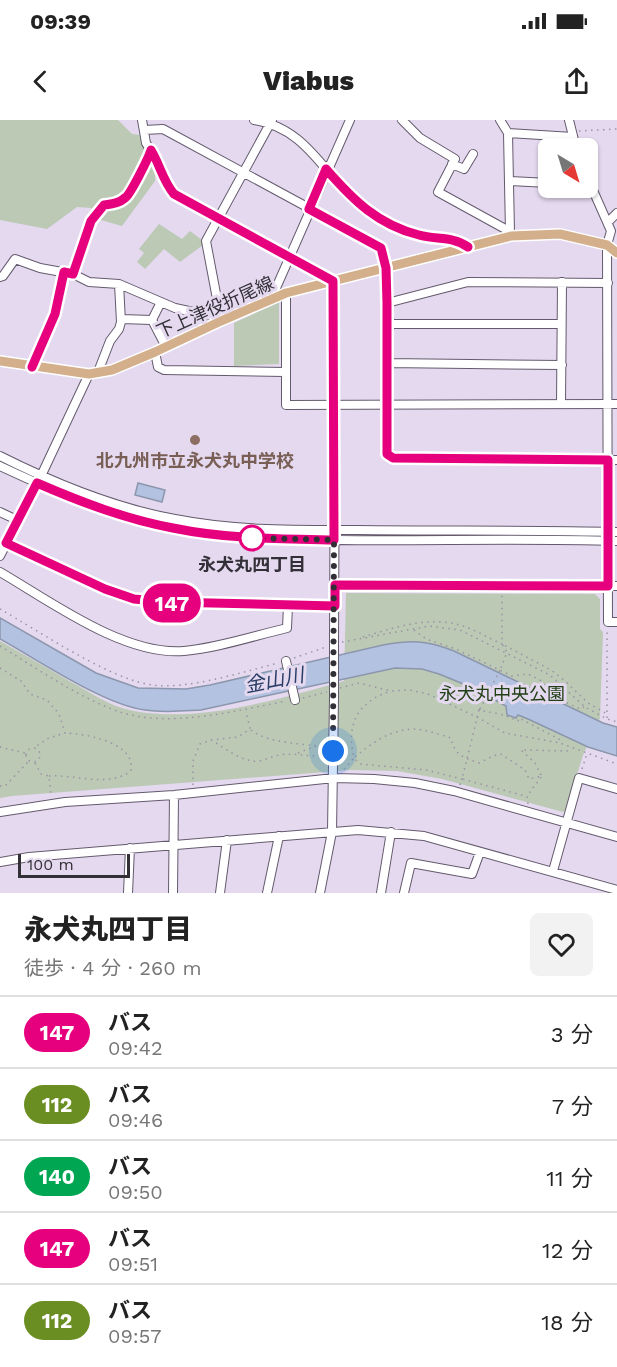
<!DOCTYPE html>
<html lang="ja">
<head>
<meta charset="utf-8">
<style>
	:root { --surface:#fff; --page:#f2f2f2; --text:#222; --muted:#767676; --line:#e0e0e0 }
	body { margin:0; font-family:"Work Sans","Noto Sans JP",sans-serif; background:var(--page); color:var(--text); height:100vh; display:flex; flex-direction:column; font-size:22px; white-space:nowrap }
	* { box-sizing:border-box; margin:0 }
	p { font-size:20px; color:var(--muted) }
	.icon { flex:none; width:33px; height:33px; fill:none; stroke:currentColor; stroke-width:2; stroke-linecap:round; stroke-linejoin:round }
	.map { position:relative; height:773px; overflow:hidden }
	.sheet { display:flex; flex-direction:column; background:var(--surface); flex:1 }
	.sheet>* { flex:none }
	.badge { padding:0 12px; border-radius:20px; font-size:21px; line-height:39px }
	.needle { width:39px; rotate:142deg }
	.buttons { position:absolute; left:538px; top:18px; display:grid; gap:12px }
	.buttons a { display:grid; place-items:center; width:60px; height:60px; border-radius:9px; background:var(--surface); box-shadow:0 2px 4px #0004; font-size:30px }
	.scale { position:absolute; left:18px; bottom:15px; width:112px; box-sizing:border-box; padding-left:6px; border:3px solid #332f37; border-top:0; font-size:16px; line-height:21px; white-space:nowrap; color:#332f37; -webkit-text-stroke:4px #e4d9ef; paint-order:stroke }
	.you { position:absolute; width:30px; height:30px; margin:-15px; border:4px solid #fff; border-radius:50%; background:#1a73e8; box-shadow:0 0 0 9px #1a73e833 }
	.map>.badge { position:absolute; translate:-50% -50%; box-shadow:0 0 0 3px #fff }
	.round { display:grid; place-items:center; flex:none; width:63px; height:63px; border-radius:9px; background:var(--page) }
	.headline { display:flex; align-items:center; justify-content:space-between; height:102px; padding:0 24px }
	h1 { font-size:28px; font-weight:800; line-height:45px }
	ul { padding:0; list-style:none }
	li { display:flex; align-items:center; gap:18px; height:72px; padding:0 24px; border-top:2px solid var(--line) }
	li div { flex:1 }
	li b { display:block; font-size:22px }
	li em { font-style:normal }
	li .badge { min-width:66px; font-weight:700; text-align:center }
	.status { display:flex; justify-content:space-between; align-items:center; height:42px; padding:0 30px; background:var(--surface); direction:ltr }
	.status svg { height:16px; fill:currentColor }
	header { display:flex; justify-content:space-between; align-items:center; height:78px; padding:0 24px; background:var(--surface); font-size:27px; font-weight:800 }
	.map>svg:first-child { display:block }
	.green { fill:#bbc9b5 }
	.water { fill:#b2c2e0; stroke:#8c96ad; stroke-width:1.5 }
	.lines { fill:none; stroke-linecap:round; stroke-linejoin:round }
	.minor-casing { stroke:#645a6d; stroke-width:10 }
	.major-casing { stroke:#fff; stroke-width:12 }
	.path { stroke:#9b93a3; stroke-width:1.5; stroke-dasharray:1.5 4.5; stroke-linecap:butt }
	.minor { stroke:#fff; stroke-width:8 }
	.major { stroke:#d3af8c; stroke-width:9 }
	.minor-bridge-casing { stroke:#645a6d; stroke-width:10; stroke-linecap:butt }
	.path-bridge { stroke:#9b93a3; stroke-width:1.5; stroke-dasharray:1.5 4.5; stroke-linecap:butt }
	.minor-bridge { stroke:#fff; stroke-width:8 }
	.line-casing { stroke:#fff; stroke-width:14 }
	.line { stroke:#e6007e; stroke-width:9 }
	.walk { stroke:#332f37; stroke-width:6; stroke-dasharray:0 10.8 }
	.education-dot { fill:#8d6e63; stroke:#e4d9ef; stroke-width:2 }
	.stop-dot { fill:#fff; stroke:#e6007e; stroke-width:3 }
	.labels { text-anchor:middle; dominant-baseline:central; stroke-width:6; stroke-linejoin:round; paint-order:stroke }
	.street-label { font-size:18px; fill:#332f37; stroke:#e4d9ef }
	.education-label { font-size:18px; font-weight:bold; fill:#785e54; stroke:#e4d9ef }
	.stop-label { font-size:18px; font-weight:bold; fill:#332f37; stroke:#e4d9ef }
	.park-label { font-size:18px; fill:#224016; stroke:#e4d9ef }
	.water-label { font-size:20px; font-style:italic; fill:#2a3d66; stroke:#e4d9ef }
</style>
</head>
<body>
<div class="status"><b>09:39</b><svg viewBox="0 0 49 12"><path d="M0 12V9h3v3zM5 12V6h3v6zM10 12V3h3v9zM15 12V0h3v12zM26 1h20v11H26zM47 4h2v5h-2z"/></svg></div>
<header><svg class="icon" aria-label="back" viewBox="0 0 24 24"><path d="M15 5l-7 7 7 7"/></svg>Viabus<svg class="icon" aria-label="share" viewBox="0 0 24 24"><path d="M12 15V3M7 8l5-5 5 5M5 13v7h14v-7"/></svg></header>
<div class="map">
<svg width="617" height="773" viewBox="0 0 617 773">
	<rect width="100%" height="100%" fill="#e4d9ef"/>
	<path class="green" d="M0 0H118L132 14 140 15 156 47 155 61 122 106 101 100 91 88 77 87 47 109 0 100Z
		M159 104 182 119 190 111 202 120 203 125 180 142 164 129 145 149 137 142 144 133 139 129Z
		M279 182V244L234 246V203Z
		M346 473 595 474 600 479V509L603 512 600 598 583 635 566 690 563 692 442 659 397 651 351 650 12 676 0 678V521C24 535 48 548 71 562 86 570 101 580 116 586 180 609 280 579 344 561Z"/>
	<path class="water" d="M138 363 165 370 162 382 135 375Z
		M0 498 96 553 138 568 186 569 210 565 383 525C412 520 426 520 454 531L603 603 617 607V636L588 627 528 599 518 595 516 598 507 595 506 586 473 568 439 554 422 549 395 548 201 590C182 591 164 593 145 590 104 585 38 540 0 519Z"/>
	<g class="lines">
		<defs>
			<path id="minor" d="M142 0 146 23 159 44 168 66 174 74 333 161 335 285 334 524
				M254 0C309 8 326 60 366 91 382 103 400 111 420 116 437 120 453 116 468 127
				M402 0 420 18 455 39 438 72 509 111
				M500 0 508 13 510 113
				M569 0 576 28
				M144 10 163 9 381 127 386 148 387 183V334L393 338 617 340
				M508 13 573 17
				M452 44 464 49 473 34
				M588 59 611 111 607 125 608 502H617
				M510 61 549 63
				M608 102 617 93
				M73 154 91 101 104 85C112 84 120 82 126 77 131 73 149 37 151 30
				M0 157 3 156 15 139 40 148 73 154 89 162 119 164 175 188 212 196 220 195
				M286 173V285L617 284
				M274 177 276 168 350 0
				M387 183 468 162 608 163
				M121 199 152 200 166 227
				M152 200 161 182
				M221 200 206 121 272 0
				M387 204H561
				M155 232 158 247 164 250 285 252
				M388 243 562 245
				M32 247 55 194 64 152
				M98 252 110 221 119 209 121 202 119 164
				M561 284 562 162
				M0 336C56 364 114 388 175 399 236 411 296 410 357 410 444 411 530 410 617 412
				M0 346C55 372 111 395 171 408 226 420 283 419 339 420 431 421 524 418 617 421
				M0 392 17 400
				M6 423 105 469 134 479 167 482 335 485
				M0 436 41 356 89 254
				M0 452C50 481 124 536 184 531 218 528 253 516 287 508L288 485
				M335 465 617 466
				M286 541 295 580
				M0 692 65 682 174 675 334 658 374 659 415 663 454 671 617 717
				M0 742 29 737 358 710 424 716 617 770
				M553 751 579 658 617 669
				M128 773 130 728
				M173 773 174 675
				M220 773 227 720
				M267 773 279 716
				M320 773 332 712 334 577
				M381 773 391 712
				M404 773 411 743 472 754 480 732"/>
			<path id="major" d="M0 241 89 254 112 250 155 232 221 201 286 173 511 116 560 114 607 125 617 133"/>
		</defs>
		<use href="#minor" class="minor-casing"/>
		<use href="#major" class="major-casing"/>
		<path class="path" d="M579 11 617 9
			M0 489C39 511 109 559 152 565 187 570 243 552 278 543
			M414 510 426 519 456 529 512 556 528 554 540 560 555 577 580 589 584 587
			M363 517C390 509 421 498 450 503 468 505 486 517 502 524V474
			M342 522 429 506 460 510 550 555 585 587 607 599 617 602
			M0 526C38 549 76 576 117 591 167 609 235 591 286 581
			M294 538 326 527
			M0 548 21 561 30 574 47 580 59 594 65 613 49 618 35 627
			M501 548 507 532 502 524 551 550 565 561 588 583 607 594
			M340 568 359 563 391 571 409 570 428 574 477 597 505 613 560 623 617 644
			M303 578 327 572
			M480 589 479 590 504 595 518 601 519 598 559 619 560 623
			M479 590 462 659 525 676
			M607 598V510
			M251 610C268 623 296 623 317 626
			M211 620C222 626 235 637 248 640 260 644 268 637 279 635 295 632 310 638 326 635
			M0 627 25 633
			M26 635a7 7 0 1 1 14 0a7 7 0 1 1-14 0Z
			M298 633 316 626
			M35 643 41 654 49 656 51 676
			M344 649 354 638C346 604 357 582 391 571
			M582 649 587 634
			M541 655 535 643 521 630 567 631 570 627
			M49 656C74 654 108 668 131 651 136 622 86 614 65 613
			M193 665V641L200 624 211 620 238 617 250 609 246 591
			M460 665 462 659 426 650 360 644 354 638C372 622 397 605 423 610 432 612 442 615 451 618 454 635 464 638 479 643L493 636 501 634 525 650 529 659 542 656 527 676 528 684
			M0 666H5L28 642"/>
		<use href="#minor" class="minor"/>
		<use href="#major" class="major"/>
		<defs>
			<path id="minor-bridge" d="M334 577V524"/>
		</defs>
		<use href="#minor-bridge" class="minor-bridge-casing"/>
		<path class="path-bridge" d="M480 589 501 548"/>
		<use href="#minor-bridge" class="minor-bridge"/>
	</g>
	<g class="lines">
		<defs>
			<path id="line" d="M32 247 55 194 64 152 73 154 91 101 104 85C112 84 120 83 126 77 131 73 149 37 151 30 160 45 163 61 174 74L333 161 334 420C280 419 226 419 173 408 125 399 81 382 37 363L6 423 105 469 134 479 167 482 335 486V465L608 466V340L393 338 387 334V183L386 148 381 128 309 89 326 49C353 80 378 105 419 115 436 120 453 116 468 127"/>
		</defs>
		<use href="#line" class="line-casing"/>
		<use href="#line" class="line"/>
		<path class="walk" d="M252 418 334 420 333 631"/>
	</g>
	<circle class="education-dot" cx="195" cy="320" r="6"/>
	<circle class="stop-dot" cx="252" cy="418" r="12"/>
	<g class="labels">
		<g class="street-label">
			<text transform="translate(215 187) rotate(-24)">下上津役折尾線</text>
		</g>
		<g class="education-label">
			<text x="195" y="340">北九州市立永犬丸中学校</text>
		</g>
		<g class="stop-label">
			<text x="252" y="444">永犬丸四丁目</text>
		</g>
		<g class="park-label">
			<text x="502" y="573">永犬丸中央公園</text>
		</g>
		<g class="water-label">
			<text transform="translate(274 560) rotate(-11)">金山川</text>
		</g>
	</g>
</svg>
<div class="buttons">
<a><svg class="needle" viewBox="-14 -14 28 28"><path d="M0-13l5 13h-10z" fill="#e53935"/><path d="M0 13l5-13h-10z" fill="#767676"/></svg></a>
</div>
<div class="scale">100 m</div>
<div class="you" style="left:333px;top:631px"></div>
<b class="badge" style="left:172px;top:483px;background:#e6007e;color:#fff">147</b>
</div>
<section class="sheet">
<div class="headline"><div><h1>永犬丸四丁目</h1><p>徒歩 · 4 分 · 260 m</p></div><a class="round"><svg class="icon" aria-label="heart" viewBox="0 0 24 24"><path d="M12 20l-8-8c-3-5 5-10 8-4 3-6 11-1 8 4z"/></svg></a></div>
<ul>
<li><span class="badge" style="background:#e6007e;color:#fff">147</span><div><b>バス</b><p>09:42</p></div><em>3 分</em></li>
<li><span class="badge" style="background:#6b8e23;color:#fff">112</span><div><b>バス</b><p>09:46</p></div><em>7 分</em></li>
<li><span class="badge" style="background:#00a651;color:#fff">140</span><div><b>バス</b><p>09:50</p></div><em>11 分</em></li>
<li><span class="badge" style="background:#e6007e;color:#fff">147</span><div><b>バス</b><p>09:51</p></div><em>12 分</em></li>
<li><span class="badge" style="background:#6b8e23;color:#fff">112</span><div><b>バス</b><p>09:57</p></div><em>18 分</em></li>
</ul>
</section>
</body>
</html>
